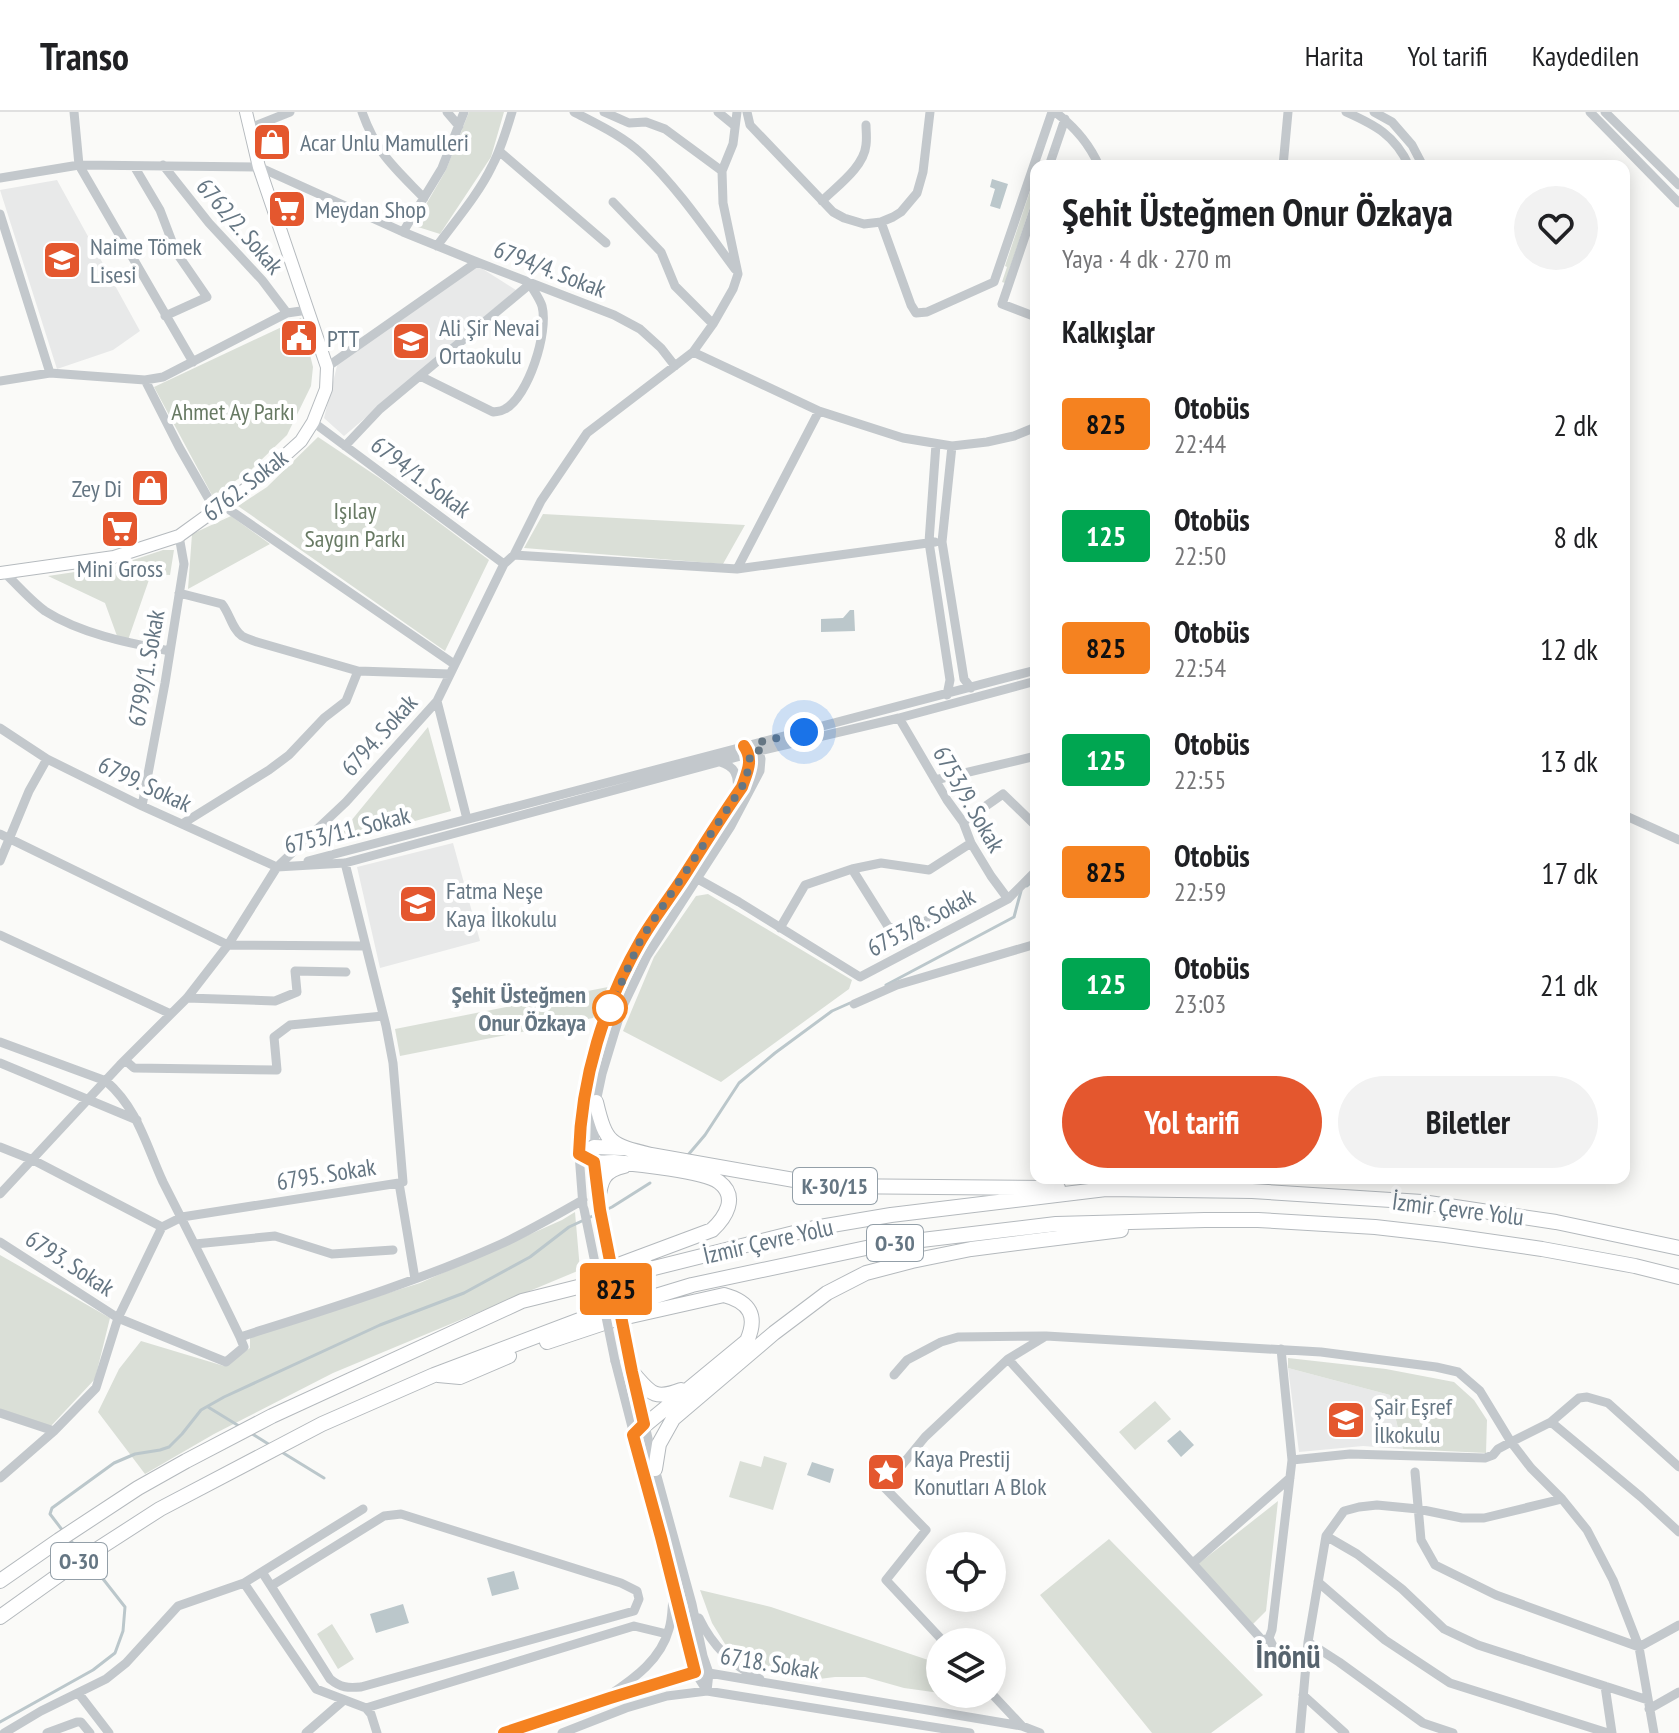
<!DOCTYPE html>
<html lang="tr">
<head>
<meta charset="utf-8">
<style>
	:root { --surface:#fff; --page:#f2f2f2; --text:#202124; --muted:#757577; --line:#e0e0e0; --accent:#e4572e }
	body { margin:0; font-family:"PT Sans Narrow",sans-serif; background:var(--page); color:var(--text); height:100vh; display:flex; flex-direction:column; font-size:30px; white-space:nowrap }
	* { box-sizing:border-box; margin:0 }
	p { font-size:26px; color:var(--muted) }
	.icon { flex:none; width:44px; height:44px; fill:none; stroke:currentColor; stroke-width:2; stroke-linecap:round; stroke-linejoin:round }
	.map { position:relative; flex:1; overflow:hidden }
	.drawer { position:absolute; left:1030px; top:48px; width:600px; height:1024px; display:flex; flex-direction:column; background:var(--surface); border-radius:16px; box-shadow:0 4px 20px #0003 }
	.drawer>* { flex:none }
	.badge { padding:0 16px; border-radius:6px; font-size:28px; line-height:52px }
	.buttons { position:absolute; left:926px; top:1420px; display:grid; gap:16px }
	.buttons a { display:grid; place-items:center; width:80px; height:80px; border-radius:50%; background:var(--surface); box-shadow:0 4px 20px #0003; font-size:40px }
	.you { position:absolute; width:40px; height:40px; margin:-20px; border:6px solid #fff; border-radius:50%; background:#1a73e8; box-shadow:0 0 0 12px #1a73e833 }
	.map>.badge { position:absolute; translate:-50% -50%; box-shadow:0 0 0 4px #fff }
	h2 { padding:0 32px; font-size:30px; line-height:72px }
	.round { display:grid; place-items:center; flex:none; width:84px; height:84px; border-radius:42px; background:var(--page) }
	.headline { display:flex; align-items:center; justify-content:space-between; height:136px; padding:0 32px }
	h1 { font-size:38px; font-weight:600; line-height:60px }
	.cta { display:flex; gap:16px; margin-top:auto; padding:16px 32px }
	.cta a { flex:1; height:92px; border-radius:48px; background:var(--accent); color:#fff; font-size:32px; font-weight:600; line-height:92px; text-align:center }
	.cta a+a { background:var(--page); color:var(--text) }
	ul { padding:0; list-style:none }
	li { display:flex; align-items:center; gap:24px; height:112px; padding:0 32px }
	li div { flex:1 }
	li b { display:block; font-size:30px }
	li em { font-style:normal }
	li .badge { min-width:88px; font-weight:700; text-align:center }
	header { display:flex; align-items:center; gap:48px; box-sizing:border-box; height:112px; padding:0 40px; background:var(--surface); border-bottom:2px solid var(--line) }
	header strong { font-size:38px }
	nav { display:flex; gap:44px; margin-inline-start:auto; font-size:28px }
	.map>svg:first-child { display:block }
	.built { fill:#e8e9e9 }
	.green { fill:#dadfd7 }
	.water { fill:#bbc7cb }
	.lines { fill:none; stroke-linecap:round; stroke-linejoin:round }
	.stream { stroke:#bbc7cb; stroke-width:3 }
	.major-casing { stroke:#b5babe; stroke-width:14 }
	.highway-casing { stroke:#b4b9bd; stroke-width:16 }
	.minor { stroke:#c3c8cc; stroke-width:9 }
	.major { stroke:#fff; stroke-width:12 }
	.highway { stroke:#fff; stroke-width:14 }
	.minor-bridge { stroke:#c3c8cc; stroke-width:9 }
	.line-casing { stroke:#fff; stroke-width:18 }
	.line { stroke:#f58220; stroke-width:12 }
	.walk { stroke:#657683; stroke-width:8; stroke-dasharray:0 14.4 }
	.stop-dot { fill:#fff; stroke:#f58220; stroke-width:4 }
	.labels { text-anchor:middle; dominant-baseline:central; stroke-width:8; stroke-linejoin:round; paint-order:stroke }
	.shield { fill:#fff; stroke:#939fa8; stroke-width:2 }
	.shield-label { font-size:22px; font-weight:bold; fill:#657683 }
	.poi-label { font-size:24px; fill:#657683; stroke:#fff; text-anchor:start }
	.street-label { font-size:24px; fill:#657683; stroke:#fff }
	.park-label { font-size:24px; fill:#687a64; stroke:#fff }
	.stop-label { font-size:24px; font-weight:bold; fill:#657683; stroke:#fff; text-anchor:end }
	.district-label { font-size:32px; font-weight:bold; fill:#57646e; stroke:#fff }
</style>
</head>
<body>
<header>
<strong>Transo</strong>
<nav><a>Harita</a><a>Yol tarifi</a><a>Kaydedilen</a></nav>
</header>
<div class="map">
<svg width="1679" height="1621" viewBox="0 0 1679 1621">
	<rect width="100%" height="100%" fill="#fafaf8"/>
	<path class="built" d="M57 68 140 219 113 238 57 257 0 78Z
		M478 154 516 178 344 324 324 306 339 246Z
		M453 731 480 829 380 856 357 755Z
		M1288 1256 1390 1283 1403 1337 1363 1334 1299 1340Z"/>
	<path class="green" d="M469 0H504L491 45 440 122 418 115 417 108 446 58Z
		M1036 61V77L1005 171 1002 170 1007 155 1005 154Z
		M301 206 313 255 311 274 287 323 252 357 213 385 154 275Z
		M318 325 381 367 489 448 445 539 238 394 267 375Z
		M543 402 745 413 723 452 524 436Z
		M231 404 270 432 188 477 192 422Z
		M163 438H174L170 463 151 462 128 528 117 524 105 491 48 464 115 454Z
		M428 615 451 699 332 732Z
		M708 782 852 868 849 877 721 970 623 919 654 845 696 784Z
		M608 875 593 906 400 944 395 917Z
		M575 1100 580 1158 333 1261 214 1322 145 1362 98 1300 119 1257 141 1229 224 1254 250 1236V1224L420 1171 562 1108Z
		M0 1143 110 1206 95 1267 51 1314 0 1297Z
		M1288 1246 1386 1257 1454 1270 1474 1288 1487 1308 1486 1341 1403 1337 1390 1283 1288 1256Z
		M1155 1289 1171 1307 1135 1338 1119 1320Z
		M764 1344 787 1351 773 1398 729 1385 740 1349 761 1355Z
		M1278 1389 1266 1499 1253 1512 1198 1452Z
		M1109 1427 1263 1583 1211 1621H1152L1040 1483Z
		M700 1478 771 1495 940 1552V1581L904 1576 865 1565H835L819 1567 769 1556 743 1546 725 1532 712 1511Z
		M332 1512 354 1547 338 1557 317 1522Z"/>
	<path class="water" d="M992 67 1008 72 1000 97 990 94 995 77 990 75Z
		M850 498H854L855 519 821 520V507L843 506Z
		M1180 1318 1194 1333 1181 1345 1167 1329Z
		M812 1350 834 1357 830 1371 807 1363Z
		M514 1459 519 1477 492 1484 487 1466Z
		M403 1492 409 1511 376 1521 370 1502Z"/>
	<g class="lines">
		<path class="stream" d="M1027 774 1036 766
			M886 873 1014 805 1021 779
			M688 1043 705 1023 739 971 775 941 832 899 850 891
			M208 1295 239 1314
			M249 1320 270 1333
			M280 1339 324 1366
			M63 1419 50 1402 52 1396 114 1351 135 1342 160 1338 169 1335 182 1322 201 1298 224 1285 380 1213 464 1181 530 1145 569 1115 612 1095 650 1071
			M70 1428 81 1440
			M0 1610 93 1558 115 1541 123 1519 125 1495 89 1449"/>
		<defs>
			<path id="major" d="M0 461 114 445 179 424 215 398 224 394 261 365 301 329 313 310 326 277 327 255 259 55 246 0"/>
			<path id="highway" d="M596 990C606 1032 610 1033 651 1043L828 1074 1058 1076
				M579 1042C584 1044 590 1049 596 1050 601 1051 608 1050 614 1050 636 1052 704 1059 719 1070 739 1085 725 1106 712 1118L586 1165
				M579 1042 594 1035 621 1036
				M598 1088C601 1068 603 1059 624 1054
				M547 1230 613 1208 724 1183C750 1190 758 1204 747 1229L633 1323
				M632 1260C650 1280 653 1289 681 1278
				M438 1263 460 1265 509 1244
				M655 1357 659 1332 673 1307 774 1221 827 1181 866 1161 912 1149 971 1137 1121 1118
				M0 1469 59 1428 138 1376 186 1349 272 1304 522 1189 814 1116 891 1103 1106 1077 1252 1079 1422 1090 1556 1110 1679 1136
				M0 1505 70 1455 160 1397 322 1312 434 1263 590 1204 692 1173 880 1133 1056 1112 1205 1108H1258L1375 1115 1445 1123 1542 1137 1635 1154 1679 1165"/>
		</defs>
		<use href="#major" class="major-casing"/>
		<use href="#highway" class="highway-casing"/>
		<path class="minor" d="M74 0 79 53 193 250
			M362 0C377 42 394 55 424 86
			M447 0 459 14
			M574 0C597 12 623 24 642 42 678 76 706 118 735 157
			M604 0 629 11 646 10 665 17 722 59
			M718 0 735 14
			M747 0 750 13 833 100 844 106 864 112 881 110 893 105 901 100 917 81 923 60 930 0
			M1055 0C1075 15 1089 31 1099 54
			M1346 0C1375 13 1395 23 1409 54
			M1374 0 1392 10 1412 33 1423 54
			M1590 0 1679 91
			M1605 0 1679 73
			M250 16 290 0
			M499 39 606 131
			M163 53 209 111 262 168 287 201
			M134 54 160 98 176 140 207 185 165 204
			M1049 54 1065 7
			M1283 54 1288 0
			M0 66 79 53 259 55 403 120 477 150
			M822 89C837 74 864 55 866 33 867 26 866 19 866 13
			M613 90 661 140 675 174 713 212
			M1036 92 1002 192 1036 205
			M0 102 50 261
			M881 110 911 193 916 201 927 200 994 170 1052 0
			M403 120 442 56 464 0
			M437 134C456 108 478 83 492 54 501 37 506 19 512 0
			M693 240 819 299 903 326 952 334 987 330 1014 324 1036 315
			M327 255 477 150 614 203 640 217 661 236 675 254
			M145 268 179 335 215 398
			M0 269 50 261 145 268 163 265 287 201 308 198
			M313 310 504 452
			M936 332 929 430 950 568 947 583
			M345 334 380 297 530 172C534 179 540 187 542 194 549 220 528 285 505 297 500 300 498 299 493 300L420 264
			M952 334 942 430 964 567 971 576
			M224 394 454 552
			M514 443 737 457 819 299
			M737 457 935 430
			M4 460C17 473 30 488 45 499 81 522 129 531 170 539
			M179 481 222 492C230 502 232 517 242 524 247 527 252 528 257 530L358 559 449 562
			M437 589 467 707
			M899 606 947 688 963 710 971 731 991 764 1008 787
			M0 616 47 647 142 694 277 755 345 751 759 639 899 606 1036 569
			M720 650C734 654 739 663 737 677
			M935 668 1036 644
			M142 694 165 571 184 452 179 424
			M1624 703 1679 728
			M963 710 1003 682 1036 714
			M182 712 269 658 289 643 324 606 346 589 358 559
			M0 722 228 833 366 834
			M0 749 29 679 47 647
			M308 749 1036 558
			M345 751 386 914 393 951 403 1070 399 1071
			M852 757 881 751 929 758 971 731
			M696 766 739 790 860 865 1008 787 1036 759
			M780 816 805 773 852 757 889 816 913 814 936 805
			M0 823 171 902
			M187 886 275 889 297 880 295 859 346 860
			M854 892 897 873 1036 832
			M0 930 106 969C138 997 146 1033 163 1070 189 1121 215 1173 240 1225 328 1197 417 1170 501 1132 529 1119 556 1103 583 1088
			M125 948 134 956 277 958 274 925 290 913 383 904
			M0 951 137 1008
			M0 1035 33 1048 162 1115 182 1105 399 1071
			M399 1071 415 1167
			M597 1079 594 1050 596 990 602 962 622 896 647 844 731 714 760 659 761 647 758 636
			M0 1082 120 953 187 886 228 833 277 755 346 690 437 589 504 452 514 443 541 389 587 321 693 240 713 212 733 177 738 162 723 91 722 59 733 32 737 0
			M583 1094 579 1042 581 999 592 947 612 890 641 827 742 675 749 656V640
			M0 1130 118 1206 226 1250 244 1235 240 1225
			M195 1132 275 1124 332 1142 393 1138
			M629 1243 655 1357 692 1492 703 1544 709 1561 707 1579
			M1008 1247 1262 1528 1269 1526 1272 1518 1292 1348 1281 1237
			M615 1249 695 1560 707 1579
			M894 1263 907 1248 941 1230 958 1225 1046 1224
			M0 1301 54 1319
			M1551 1310 1641 1385 1679 1420
			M1292 1348 1350 1342 1485 1346 1493 1343 1498 1337 1511 1330 1551 1310 1579 1286 1587 1285 1608 1291 1679 1355
			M1415 1360 1421 1428 1435 1453 1496 1483 1639 1535 1679 1513
			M0 1366 54 1319 96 1276 118 1206 162 1115
			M1326 1424 1357 1442 1402 1477 1444 1517 1478 1533 1648 1588
			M1193 1451 1290 1366
			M262 1460 271 1474 330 1567C341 1576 348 1576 361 1575L634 1499 639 1487 637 1479 621 1471 401 1402 384 1404 271 1474
			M1318 1470 1385 1528 1450 1571 1608 1621
			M244 1471 316 1577 366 1596 634 1514 667 1522
			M699 1506C712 1533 733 1554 760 1567
			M1269 1526 1275 1538 1306 1545
			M944 1530 886 1468 926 1418 884 1375 925 1325 1008 1247 1046 1224 1321 1240 1436 1255 1458 1260 1480 1279 1511 1330 1531 1356 1562 1387
			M1308 1530 1339 1550 1423 1611 1453 1621
			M1605 1574 1612 1621
			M79 1582 109 1621
			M611 1582C635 1566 661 1547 669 1517 672 1508 672 1496 673 1486
			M992 1582 1022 1614 1040 1621
			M1303 1583 1345 1621
			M366 1596 371 1602 377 1621
			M1649 1597 1679 1580
			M4 1621 41 1599 106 1567 126 1551 178 1494 244 1471 363 1397
			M47 1621 77 1610H81L90 1621
			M306 1621 344 1588
			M504 1621 610 1586 695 1560 709 1561 1022 1614
			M562 1621 626 1596 667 1584 707 1579 970 1621
			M1300 1621 1308 1530 1326 1424 1344 1399 1359 1395 1377 1393 1418 1397 1462 1406H1484L1562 1387 1587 1418 1613 1468 1639 1535 1654 1621"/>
		<use href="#major" class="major"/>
		<use href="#highway" class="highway"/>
		<path class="minor-bridge" d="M584 1097 615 1249
			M600 1098 629 1243"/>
	</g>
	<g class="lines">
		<defs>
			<path id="line" d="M504 1621 610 1586 695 1560 661 1425 633 1323 644 1312 632 1260 600 1098 594 1050 579 1042C581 967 604 892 641 828 653 807 669 787 682 767 702 736 721 705 742 675 747 660 754 648 744 634"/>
		</defs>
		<use href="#line" class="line-casing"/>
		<use href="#line" class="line"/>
		<path class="walk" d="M610 896 641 827 742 675 749 656 750 642 759 639 756 631 804 620"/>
	</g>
	<defs>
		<symbol id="shop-square" viewBox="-11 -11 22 22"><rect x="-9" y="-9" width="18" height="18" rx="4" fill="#e4572e" stroke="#fff"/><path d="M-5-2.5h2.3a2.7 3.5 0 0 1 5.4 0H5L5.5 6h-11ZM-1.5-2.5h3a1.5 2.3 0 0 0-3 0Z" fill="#fff"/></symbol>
		<symbol id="supermarket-square" viewBox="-11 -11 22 22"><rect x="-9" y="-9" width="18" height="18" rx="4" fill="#e4572e" stroke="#fff"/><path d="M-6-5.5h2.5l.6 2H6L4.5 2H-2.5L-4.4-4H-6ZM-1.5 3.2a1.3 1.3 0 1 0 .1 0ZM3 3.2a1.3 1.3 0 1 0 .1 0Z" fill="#fff"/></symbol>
		<symbol id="school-square" viewBox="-11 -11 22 22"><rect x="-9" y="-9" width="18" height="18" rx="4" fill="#e4572e" stroke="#fff"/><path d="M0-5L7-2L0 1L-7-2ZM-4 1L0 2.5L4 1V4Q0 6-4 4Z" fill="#fff"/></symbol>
		<symbol id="civic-square" viewBox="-11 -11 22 22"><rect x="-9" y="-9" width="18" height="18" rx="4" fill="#e4572e" stroke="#fff"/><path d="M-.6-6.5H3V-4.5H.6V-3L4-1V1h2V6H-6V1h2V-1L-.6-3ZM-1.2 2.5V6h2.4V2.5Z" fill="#fff"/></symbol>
		<symbol id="sight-square" viewBox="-11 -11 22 22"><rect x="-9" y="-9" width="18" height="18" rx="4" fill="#e4572e" stroke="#fff"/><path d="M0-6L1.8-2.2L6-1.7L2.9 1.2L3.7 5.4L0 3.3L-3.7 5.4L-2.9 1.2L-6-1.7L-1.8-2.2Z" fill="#fff"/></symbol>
	</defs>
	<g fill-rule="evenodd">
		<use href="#shop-square" x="250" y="8" width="44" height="44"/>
		<use href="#supermarket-square" x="265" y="75" width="44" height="44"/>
		<use href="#school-square" x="40" y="126" width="44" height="44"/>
		<use href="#civic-square" x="277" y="204" width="44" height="44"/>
		<use href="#school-square" x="389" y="207" width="44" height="44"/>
		<use href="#shop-square" x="128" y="354" width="44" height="44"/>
		<use href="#supermarket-square" x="98" y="395" width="44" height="44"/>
		<use href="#school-square" x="396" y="770" width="44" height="44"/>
		<use href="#school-square" x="1324" y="1286" width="44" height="44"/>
		<use href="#sight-square" x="864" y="1338" width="44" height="44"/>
	</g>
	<circle class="stop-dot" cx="610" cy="896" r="16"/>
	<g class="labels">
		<g class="shield">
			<rect x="793" y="1056" width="84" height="36" rx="6"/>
			<rect x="867" y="1113" width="56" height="36" rx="6"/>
			<rect x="51" y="1431" width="56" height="36" rx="6"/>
		</g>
		<g class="shield-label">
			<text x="835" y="1074">K-30/15</text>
			<text x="895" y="1131">O-30</text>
			<text x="79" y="1449">O-30</text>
		</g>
		<g class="poi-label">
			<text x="300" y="30">Acar Unlu Mamulleri</text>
			<text x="315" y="97">Meydan Shop</text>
			<text x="90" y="134">Naime Tömek<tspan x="90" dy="28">Lisesi</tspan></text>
			<text x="439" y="215">Ali Şir Nevai<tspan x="439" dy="28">Ortaokulu</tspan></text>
			<text x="327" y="226">PTT</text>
			<text x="122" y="376" text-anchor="end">Zey Di</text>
			<text x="120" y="456" text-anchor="middle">Mini Gross</text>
			<text x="446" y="778">Fatma Neşe<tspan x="446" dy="28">Kaya İlkokulu</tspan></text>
			<text x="1374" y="1294">Şair Eşref<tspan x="1374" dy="28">İlkokulu</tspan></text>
			<text x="914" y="1346">Kaya Prestij<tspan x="914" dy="28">Konutları A Blok</tspan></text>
		</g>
		<g class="street-label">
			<text transform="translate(240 114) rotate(49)">6762/2. Sokak</text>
			<text transform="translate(550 157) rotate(21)">6794/4. Sokak</text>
			<text transform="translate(421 365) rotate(37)">6794/1. Sokak</text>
			<text transform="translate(245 373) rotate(-38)">6762. Sokak</text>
			<text transform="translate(146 556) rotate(-80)">6799/1. Sokak</text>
			<text transform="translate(379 623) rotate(-48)">6794. Sokak</text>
			<text transform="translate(145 672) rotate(25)">6799. Sokak</text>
			<text transform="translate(969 687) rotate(60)">6753/9. Sokak</text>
			<text transform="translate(347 718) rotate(-14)">6753/11. Sokak</text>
			<text transform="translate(921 810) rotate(-28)">6753/8. Sokak</text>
			<text transform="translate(326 1062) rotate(-9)">6795. Sokak</text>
			<text transform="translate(1458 1097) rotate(7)">İzmir Çevre Yolu</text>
			<text transform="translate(768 1129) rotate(-13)">İzmir Çevre Yolu</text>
			<text transform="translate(70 1151) rotate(33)">6793. Sokak</text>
			<text transform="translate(770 1551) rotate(9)">6718. Sokak</text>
		</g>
		<g class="park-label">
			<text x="233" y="299">Ahmet Ay Parkı</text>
			<text x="355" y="398">Işılay<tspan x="355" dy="28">Saygın Parkı</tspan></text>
		</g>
		<g class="stop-label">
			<text x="586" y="882">Şehit Üsteğmen<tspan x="586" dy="28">Onur Özkaya</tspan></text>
		</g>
		<g class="district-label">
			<text x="1288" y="1544">İnönü</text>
		</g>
	</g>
</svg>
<div class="buttons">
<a><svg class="icon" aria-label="locate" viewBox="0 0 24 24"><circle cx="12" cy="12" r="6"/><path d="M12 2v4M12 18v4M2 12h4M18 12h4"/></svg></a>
<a><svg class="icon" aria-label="layers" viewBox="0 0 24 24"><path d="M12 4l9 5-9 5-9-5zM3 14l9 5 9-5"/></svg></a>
</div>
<div class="you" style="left:804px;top:620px"></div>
<b class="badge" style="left:616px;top:1177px;background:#f58220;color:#111">825</b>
<section class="drawer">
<div class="headline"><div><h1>Şehit Üsteğmen Onur Özkaya</h1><p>Yaya · 4 dk · 270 m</p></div><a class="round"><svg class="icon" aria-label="heart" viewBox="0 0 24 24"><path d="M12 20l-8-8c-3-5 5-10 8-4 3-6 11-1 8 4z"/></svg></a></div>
<h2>Kalkışlar</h2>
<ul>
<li><span class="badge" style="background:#f58220;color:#111">825</span><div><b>Otobüs</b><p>22:44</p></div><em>2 dk</em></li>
<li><span class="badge" style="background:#00a651;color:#fff">125</span><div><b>Otobüs</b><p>22:50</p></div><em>8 dk</em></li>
<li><span class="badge" style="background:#f58220;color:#111">825</span><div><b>Otobüs</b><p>22:54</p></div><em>12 dk</em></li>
<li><span class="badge" style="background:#00a651;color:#fff">125</span><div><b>Otobüs</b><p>22:55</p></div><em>13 dk</em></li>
<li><span class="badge" style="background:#f58220;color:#111">825</span><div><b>Otobüs</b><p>22:59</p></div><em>17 dk</em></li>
<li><span class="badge" style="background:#00a651;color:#fff">125</span><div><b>Otobüs</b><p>23:03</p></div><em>21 dk</em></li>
</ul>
<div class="cta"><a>Yol tarifi</a><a>Biletler</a></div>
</section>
</div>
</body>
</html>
